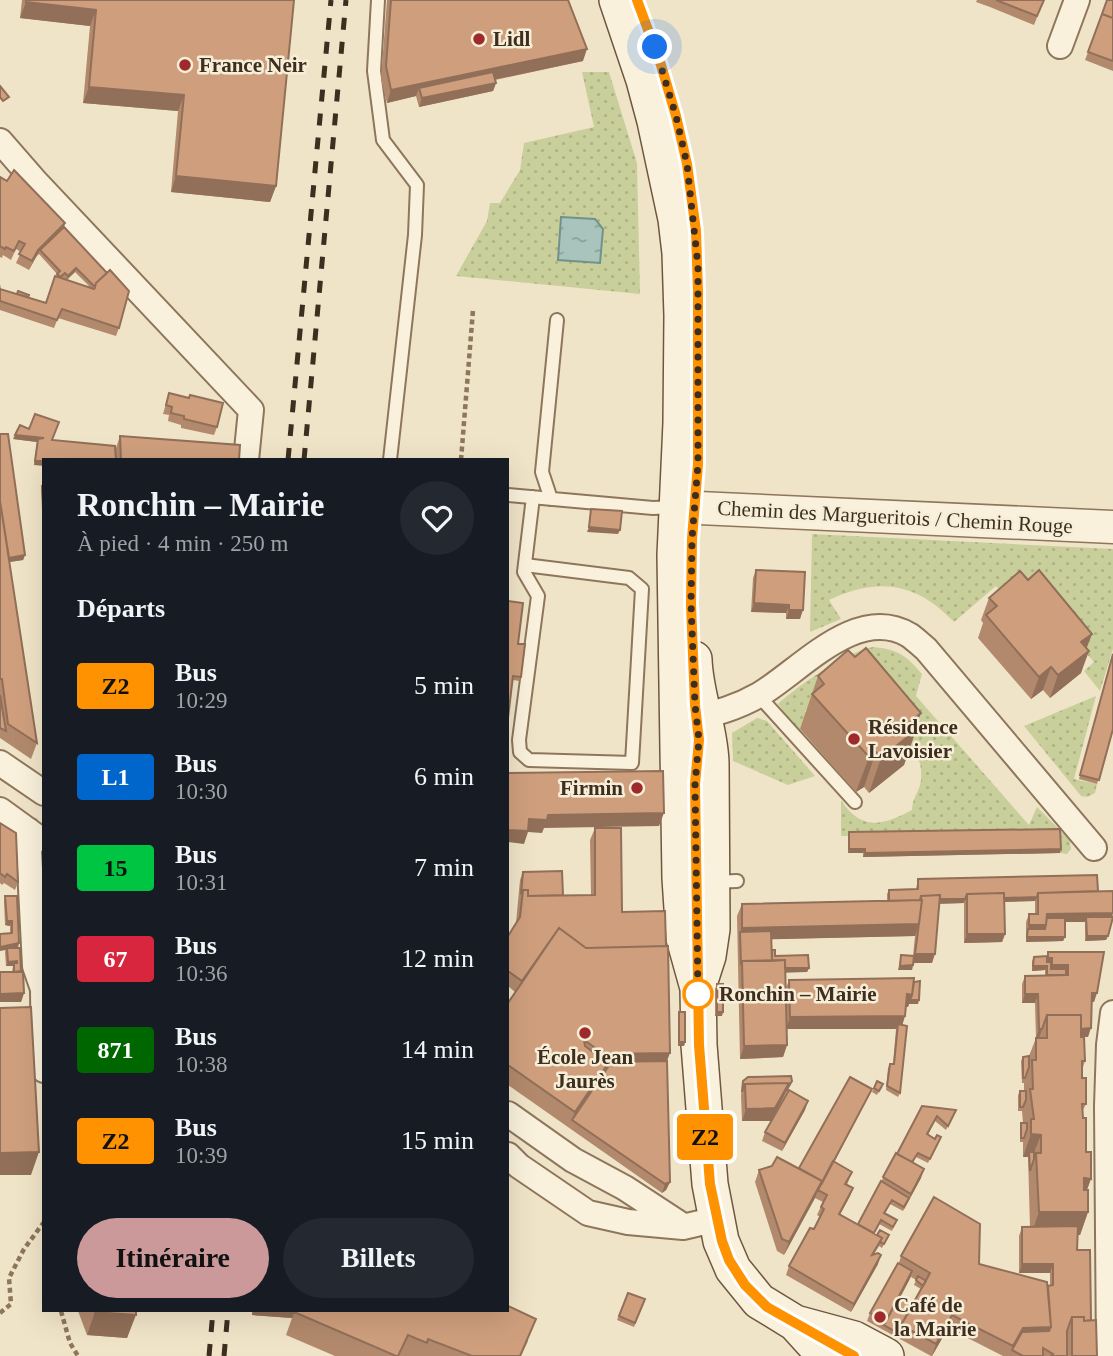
<!DOCTYPE html>
<html lang="fr">
<head>
<meta charset="utf-8">
<style>
	:root { --surface:#171b24; --page:#242831; --text:#f1f3f6; --muted:#9ea1a6; --accent:#cc999b }
	body { margin:0; font-family:"Times New Roman",serif; background:var(--page); color:var(--text); height:100vh; display:flex; flex-direction:column; font-size:26px; white-space:nowrap }
	* { box-sizing:border-box; margin:0 }
	p { font-size:23px; color:var(--muted) }
	.icon { flex:none; width:38px; height:38px; fill:none; stroke:currentColor; stroke-width:2; stroke-linecap:round; stroke-linejoin:round }
	.map { position:relative; flex:1; overflow:hidden }
	.details { position:absolute; left:42px; top:458px; width:467px; height:854px; display:flex; flex-direction:column; background:var(--surface); border-radius:0px; box-shadow:0 7px 28px #0002 }
	.details>* { flex:none }
	.badge { padding:0 14px; border-radius:5px; font-size:24px; line-height:46px }
	.you { position:absolute; width:35px; height:35px; margin:-18px; border:5px solid #fff; border-radius:50%; background:#1a73e8; box-shadow:0 0 0 10px #1a73e833 }
	.map>.badge { position:absolute; translate:-50% -50%; box-shadow:0 0 0 4px #fff }
	h2 { padding:0 35px; font-size:26px; line-height:63px }
	.round { display:grid; place-items:center; flex:none; width:74px; height:74px; border-radius:37px; background:var(--page) }
	.summary { display:flex; align-items:center; justify-content:space-between; height:119px; padding:0 35px }
	h1 { font-size:33px; font-weight:700; line-height:52px }
	.cta { display:flex; gap:14px; margin-top:auto; padding:14px 35px }
	.cta a { flex:1; height:80px; border-radius:42px; background:var(--accent); color:#111; font-size:28px; font-weight:700; line-height:80px; text-align:center }
	.cta a+a { background:var(--page); color:var(--text) }
	ul { padding:0; list-style:none }
	li { display:flex; align-items:center; gap:21px; height:91px; padding:0 35px }
	li div { flex:1 }
	li b { display:block; font-size:26px }
	li em { font-style:normal }
	li .badge { min-width:77px; font-weight:700; text-align:center }
	.map>svg:first-child { display:block }
	.grass { fill:url(#grass-dots) }
	.water { fill:url(#water-ripples); stroke:#6f938a; stroke-width:2 }
	.lines { fill:none; stroke-linecap:round; stroke-linejoin:round }
	.service-casing { stroke:#8d765c; stroke-width:16 }
	.minor-casing { stroke:#8d765c; stroke-width:28 }
	.tertiary-casing { stroke:#8d765c; stroke-width:35 }
	.secondary-casing { stroke:#6f573f; stroke-width:38 }
	.path { stroke:#8d765c; stroke-width:4.5; stroke-dasharray:5 3.5; stroke-linecap:butt }
	.service { stroke:#faf1dc; stroke-width:12 }
	.minor { stroke:#faf1dc; stroke-width:24 }
	.tertiary { stroke:#faf1dc; stroke-width:32 }
	.secondary { stroke:#faf1dc; stroke-width:35 }
	.rail { stroke:#3d2e20; stroke-width:5; stroke-dasharray:12 12; stroke-linecap:butt }
	.wall { fill:#b2896c; fill-rule:evenodd }
	.shaded-wall { fill:#916f58 }
	.building { fill:#cf9f7d; stroke:#916f58; stroke-width:2 }
	.line-casing { stroke:#fff; stroke-width:16 }
	.line { stroke:#ff9200; stroke-width:10 }
	.walk { stroke:#3d2e20; stroke-width:7; stroke-dasharray:0 12.6 }
	.poi-dot { fill:#9e2a2b; stroke:#f7eed8; stroke-width:2.5 }
	.stop-dot { fill:#fff; stroke:#ff9200; stroke-width:3.5 }
	.labels { text-anchor:middle; dominant-baseline:central; stroke-width:5; stroke-linejoin:round; paint-order:stroke }
	.poi-label { font-size:21px; font-weight:bold; fill:#3d2e20; stroke:#f7eed8; text-anchor:start }
	.street-label { font-size:21px; fill:#3d2e20; stroke:#f7eed8 }
	.stop-label { font-size:21px; font-weight:bold; fill:#3d2e20; stroke:#f7eed8; text-anchor:start }
</style>
</head>
<body>
<div class="map">
<svg width="1113" height="1356" viewBox="0 0 1113 1356">
	<defs>
		<pattern id="grass-dots" width="8" height="8" patternUnits="userSpaceOnUse" patternTransform="scale(1.75)"><rect width="8" height="8" fill="#c9cf9b"/><path d="M2 2h.1M6 6h.1" fill="none" stroke="#aeb285" stroke-width="1.8" stroke-linecap="round"/></pattern>
		<pattern id="water-ripples" width="26" height="14" patternUnits="userSpaceOnUse" patternTransform="scale(1.75)"><rect width="26" height="14" fill="#a9c4bc"/><path d="M2 4q2-2 4 0t4 0M15 11q2-2 4 0t4 0" fill="none" stroke="#8ba098"/></pattern>
	</defs>
	<rect width="100%" height="100%" fill="#f0e4c8"/>
	<path class="grass" d="M582 72H609L637 163 640 294 456 276 487 221 490 203H500L520 170 524 143 594 127Z
		M812 534 1113 549V649L1100 691 1084 671 1094 662 1031 593 1006 599 996 586 954 622C916 582 878 577 829 600L841 619 810 632Z
		M873 647C898 649 907 656 922 674L916 696 1029 825 1037 807 1070 840 1071 849 1067 854 1060 853 1059 833 841 836V800C861 831 882 826 912 810 913 791 925 792 920 763L854 683 805 711 812 719 800 729H796L778 704C796 687 849 650 873 647Z
		M1096 696 1074 779 1097 784 1095 793 1087 797 1081 796 1024 726Z
		M757 718 767 721 815 776 788 785 733 761 732 733Z"/>
	<path class="water" d="M561 217 595 219 603 229 600 263 558 260Z"/>
	<g class="lines">
		<defs>
			<path id="service" d="M378 0 374 71 383 140 417 185 415 235 390 460
				M508 495 653 508 677 507
				M551 499 542 472 557 320
				M525 565 629 578 642 589 632 763 529 760 520 752 519 740 538 596 524 572 533 497
				M758 695 855 802
				M713 882 737 881"/>
			<path id="minor" d="M1060 46 1077 0
				M0 141 34 180 251 410 246 460
				M688 719C712 715 738 707 759 695 801 670 857 604 909 635 915 639 920 644 926 649L1094 848
				M0 763 44 793
				M0 810 40 839
				M28 830 35 966 43 989 44 1070
				M508 1114 573 1160 625 1188 680 1224
				M508 1155 519 1166 588 1213 628 1222 683 1227 717 1219
				M1109 1356 1107 1106 1109 1045 1113 1013"/>
			<path id="tertiary" d="M677 507 1113 527"/>
			<path id="secondary" d="M617 0 644 80 655 121 676 219 680 253 682 316 681 423 675 555 680 878 684 938 698 988 699 1045 710 1184 721 1241 733 1269 759 1301 795 1323 825 1356
				M694 659C695 695 710 727 711 763L712 929 708 956 699 984
				M795 1323 854 1339 886 1356"/>
		</defs>
		<use href="#service" class="service-casing"/>
		<use href="#minor" class="minor-casing"/>
		<use href="#tertiary" class="tertiary-casing"/>
		<use href="#secondary" class="secondary-casing"/>
		<path class="path" d="M461 460 473 310
			M61 1311 70 1343 78 1356
			M0 1313 11 1304 9 1278 24 1249 44 1222"/>
		<use href="#service" class="service"/>
		<use href="#minor" class="minor"/>
		<use href="#tertiary" class="tertiary"/>
		<use href="#secondary" class="secondary"/>
		<path class="rail" d="M288 460 331 0
			M304 460 346 0
			M209 1356 213 1311
			M224 1356 228 1311"/>
	</g>
	<path class="wall" d="M22 0H294L276 186 270 202 171 192 178 111 83 103 90 26 20 18Z
		M387 0H568L583 61 495 80 496 83 493 91 419 107 416 96 387 103 381 79Z
		M977 0H1044L1034 25 990 7V6V7L976 2Z
		M1108 0H1113V71L1085 60Z
		M0 177 65 223 64 227 119 328 116 336 58 318 54 328 0 310V284L1 289 45 303 57 274 39 254 35 258 29 270 16 263 21 252 16 249 11 260 3 255 2 258 0 257ZM75 272 90 287 67 280Z
		M169 393 217 427 214 435 181 428V425L168 421 169 415 163 414Z
		M0 434 25 555 23 560 9 562 37 743 31 759 0 738Z
		M120 436 239 460H44L34 465 37 442 13 439 52 440 116 448Z
		M42 486H44V549L41 490Z
		M756 570 805 572 800 619H786V613L751 612 753 578Z
		M989 598 1086 648 1081 673 1050 698 1043 690 1031 699 978 638 983 623 981 620Z
		M518 644 521 677 519 681 513 680Z
		M1113 653V729L1097 784 1079 779Z
		M818 676 916 730 904 765 869 793 864 787 856 792 800 729Z
		M0 823 18 882 15 890 4 883 2 885 0 883Z
		M595 828 622 912 667 1061 670 1182 666 1190 662 1193 508 1085V999L509 1000 515 992 508 986V936L516 923 520 880 523 872 563 895H591L590 840Z
		M849 832 1060 853 863 857V853H848V836Z
		M918 879 1098 891 1113 916 1106 940 1085 941V922H1065V937L1063 941 1026 942V922L1029 914H1035V901L1004 902 1005 934 1002 942 964 943V903L940 904 932 963H913L912 970H898L901 955 913 956 915 936 771 939 772 950 775 956 809 968 807 972H785L786 988 789 980 914 982 918 1004H909L908 1007H906L905 1016 902 1025 900 1093 898 1097 886 1090 888 1068 890 1064H893L896 1029H787V1045L783 1057 740 1059 737 916 742 904 887 901V894L889 890 916 889Z
		M5 896 18 948 24 993 21 1002H0V972H12L13 966H6L5 952 10 933V926L5 925 4 901Z
		M1048 952H1104L1094 1002H1092L1088 1037H1084L1085 1061 1082 1070V1078L1086 1104 1082 1112 1088 1212 1080 1235H1078L1077 1250 1097 1356H1003L948 1328 932 1356H931L867 1321 870 1313 899 1263 901 1256 979 1264 1050 1285V1273H1019V1236L1022 1227H1030L1028 1157H1023V1142H1020V1127L1021 1123H1023L1022 1111H1018V1095L1020 1091H1024V1083H1022L1021 1061 1023 1057 1029 1056 1036 1038 1035 1003H1022V984L1025 976 1045 975V970L1032 971V961L1034 957 1047 956ZM911 1277 916 1280 914 1285 921 1289 913 1305 900 1298Z
		M717 984 722 1016H715V989Z
		M679 1012 685 1042 684 1046H678V1016Z
		M743 1081H792L771 1121H742L741 1096 742 1085Z
		M883 1084 877 1095 872 1092 874 1088Z
		M872 1089 834 1162 852 1172 847 1185 853 1188 850 1196 840 1214 858 1224 922 1106 956 1110 946 1130 935 1121 928 1135 935 1139 941 1137 928 1163 916 1157 913 1163 921 1178 903 1211 890 1204 885 1214 895 1224 892 1231 879 1224 874 1233 877 1235H889L882 1248 879 1246 874 1254 878 1264 851 1312 786 1275 789 1266 814 1229 820 1217 817 1215 823 1202 815 1198 784 1255 777 1251 755 1182 759 1170 799 1168Z
		M805 1110 782 1151 762 1141 765 1132Z
		M628 1293 645 1299 634 1327 617 1320Z
		M78 1311H136L127 1338 87 1335Z
		M252 1311H508L528 1341 521 1356H335L286 1335 292 1318 252 1315Z"/>
	<path class="shaded-wall" d="M26 2 96 10 90 26 20 18Z
		M587 49 583 61 421 95 419 88 416 96 387 103 391 90Z
		M496 83 493 91 419 107 422 98Z
		M89 87 184 95 178 111 83 103Z
		M176 176 276 186 270 202 171 192Z
		M65 223 62 231 40 250 29 270 38 250Z
		M76 268 75 272 66 280 68 276Z
		M15 435 44 438 38 439 37 442 13 439Z
		M35 461 44 462V466L34 465Z
		M589 527 620 530 618 534 587 532Z
		M25 555 23 560 3 563 4 558Z
		M754 603 789 605 786 613 751 612Z
		M789 610H803L800 619H786Z
		M1092 634 1084 655 1089 651 1081 673 1050 698 1058 675 1081 642Z
		M1051 667 1043 690 1031 699 1039 677Z
		M921 713 914 731 916 730 904 765 869 793 881 758 910 722Z
		M876 752 864 787 856 792 869 757Z
		M664 813 659 826 544 828 542 833 528 832 524 844 508 842V830L529 819 548 815Z
		M849 849H865L863 853H848Z
		M1061 849 1060 853 863 857 865 853Z
		M1037 897 1035 901 967 903V899Z
		M965 899 964 903 920 904 921 900Z
		M1113 913 1111 921 1086 917 1085 922H1045L1047 914Z
		M7 921H12L10 926 5 925Z
		M919 924 915 936 741 940 740 932 742 928Z
		M1029 925H1046L1043 933 1028 929 1026 934Z
		M967 934H1005L1002 942 964 943Z
		M1087 936H1108L1106 940 1085 941Z
		M1027 937H1065L1063 941 1026 942Z
		M19 943 18 948 0 951V947Z
		M915 954H935L932 963H912Z
		M1048 958H1052L1049 967H1047L1045 970 1032 971 1033 966H1045Z
		M17 961 15 965 14 963 13 966H6L8 962Z
		M772 964 809 968 807 972 743 974Z
		M913 965 912 970H898L900 966Z
		M1052 965H1068L1065 973 1049 974Z
		M24 993 21 1002H0V994Z
		M1092 993H1097L1094 1002H1089Z
		M907 994 912 995 919 1000 918 1004H909L908 1007H903Z
		M1025 994H1038L1035 1003H1022Z
		M717 1012H723L722 1016H715Z
		M905 1016 901 1029 898 1024 896 1029H786L790 1017Z
		M1091 1028 1088 1037H1074L1047 1029Z
		M1039 1029H1042L1039 1038H1036Z
		M679 1042H685L684 1046H678Z
		M787 1045 783 1057 740 1059 744 1046Z
		M670 1053 664 1069 572 1120 575 1112 598 1071 604 1054Z
		M792 1081 771 1121H742L746 1109Z
		M872 1089 818 1193V1190L815 1198 784 1255 789 1242Z
		M808 1101 805 1110 782 1151 785 1143Z
		M1031 1134 1041 1135 1032 1157 1029 1152 1028 1157H1023Z
		M39 1152 31 1175H0V1153Z
		M924 1169 921 1178 903 1211 911 1194Z
		M1084 1178 1091 1179 1083 1201Z
		M670 1182 666 1190 662 1193 665 1184Z
		M853 1188 850 1196 836 1222 839 1214Z
		M1039 1212H1088L1080 1235H1031Z
		M881 1255 878 1264 851 1312 854 1304Z
		M1022 1264H1053L1050 1273H1019Z
		M912 1271 909 1280 885 1325 886 1321Z
		M253 1311 294 1313 292 1318 252 1315Z
		M95 1312 136 1315 127 1338 87 1335Z
		M952 1315 948 1328 932 1356 936 1344Z
		M1051 1327 1046 1340 1012 1350 1023 1328Z"/>
	<path class="building" d="M26 0H294L276 186 176 176 184 95 89 87 96 10 26 2Z
		M391 0H568L587 49 391 90 386 66Z
		M996 0H1044L1037 16Z
		M1107 0H1113V18L1102 14Z
		M1102 14 1113 18V61L1088 52Z
		M493 72 496 83 422 98 419 88Z
		M0 86 9 97 3 101 0 97Z
		M14 170 65 223 38 250 32 261 19 254 25 244 19 241 14 251 6 247 5 249 0 246V177L7 181Z
		M64 227 107 273 96 283 95 287 76 268 68 276 65 273 60 277 57 274 60 271 40 250Z
		M110 270 129 291 119 328 62 309 57 320 0 301V289L46 303 55 276 94 289 96 283Z
		M18 291 29 295 28 297 17 294Z
		M169 393 189 398 190 395 223 403 217 427 184 419V416L171 413 172 407 166 405Z
		M35 414 59 422 52 440 115 446 116 460 35 461 38 439 44 438 15 435 20 425 29 429Z
		M0 434H8L25 555 9 558 0 501Z
		M120 436 240 445 239 460H121Z
		M42 486H44V513Z
		M0 501 37 743 8 724 2 679H0Z
		M591 509 622 511 620 530 589 527Z
		M756 570 805 572 803 610H789V605L754 603Z
		M1039 570 1092 634 1081 642 1089 651 1058 675 1051 667 1039 677 986 615 997 606 989 598 1020 571 1028 580Z
		M508 601 523 603 518 644H525L521 677 513 676 508 718Z
		M866 648 921 713 910 722 916 730 881 758 876 752 869 757 812 694 824 684 818 676 848 650 855 657Z
		M1113 654V729L1099 780 1080 775Z
		M0 695 6 731 0 728Z
		M663 771 664 813 548 815 547 820 529 819 528 831 508 830V773Z
		M0 823 16 833 18 882 7 874 5 877 0 873Z
		M595 828H621L622 912 665 911 666 946 586 948 559 928 522 981 508 971V936L520 917 523 890H528V896L595 895Z
		M1060 829 1061 849 865 853V849H849V832Z
		M562 871 563 895 528 896V890H523L521 894 523 872Z
		M1097 875 1098 891 1038 893 1037 897 1004 898V893L967 894 965 899H940V895L921 896 920 900 889 901V890L918 889V879Z
		M1113 891V913L1047 914 1046 925H1029V914H1038V893Z
		M1004 893 1005 934H967V894Z
		M940 895 935 954H915L922 900H921V896Z
		M5 896H17L19 943 0 947V934L12 933V921H7Z
		M922 900 919 924 742 928V904Z
		M1086 917H1113L1108 936H1087Z
		M1047 918H1065V937H1027L1028 929H1045Z
		M559 928 586 948 668 946 670 1053 604 1054 584 1040 585 1046 602 1059H611L575 1112 508 1065V1003Z
		M771 931 772 961H742L741 965 740 932Z
		M7 948H20L21 971 14 972V963H17V961L8 962Z
		M772 950H775V956L808 955 809 968H785V960L772 961Z
		M1048 952H1104L1097 993H1092L1091 1028 1081 1029V1015H1047L1042 1029H1039L1038 994H1025V976L1068 975V965H1052V958H1048Z
		M901 955 914 956 913 965 900 966Z
		M1047 956V962H1051V969H1066V975H1047V966H1033L1034 957Z
		M785 960 787 1045 744 1046 742 961Z
		M0 972H23L24 993 0 994Z
		M914 978 912 995 907 994 905 1016 790 1017 789 980Z
		M920 981 919 1000H910L912 995 914 982Z
		M717 984H723V1012H717Z
		M31 1007 39 1152 0 1153V1008Z
		M679 1012H685V1042H679Z
		M1047 1015H1081V1037H1084L1085 1061H1082V1078H1086V1104H1082L1083 1118H1086V1152H1091V1179L1084 1178V1190H1088V1212H1039L1036 1153H1041V1135L1031 1134V1119H1034L1030 1089H1033L1032 1060H1036V1038H1047Z
		M898 1024 907 1026 900 1093 887 1086 890 1064H894Z
		M1029 1056V1067L1025 1078H1023V1057Z
		M667 1061 670 1182 665 1184 572 1120 608 1067 610 1062Z
		M791 1076 792 1081 786 1091 789 1083 745 1084 742 1092 743 1081 748 1077Z
		M850 1077 872 1089 821 1185 822 1181 799 1168Z
		M877 1081 883 1084 879 1091 874 1088Z
		M789 1083 775 1108 746 1109 745 1084Z
		M789 1090 808 1101 785 1143 765 1132Z
		M1020 1091H1026V1100L1023 1107H1020Z
		M922 1106 956 1110 948 1126 937 1116 927 1134 935 1139 937 1135 941 1137 930 1159 918 1153 912 1162 897 1154Z
		M1021 1123H1027V1129L1024 1138H1021Z
		M1029 1152H1034V1159L1030 1171Z
		M896 1153 924 1169 911 1194 883 1177Z
		M777 1157 822 1181 789 1242 782 1239 759 1170 772 1166Z
		M833 1161 852 1172 845 1184 853 1188 839 1214 882 1238 872 1255 878 1253 881 1255 854 1304 789 1266 810 1228 814 1229 824 1209 821 1207 827 1195 818 1190Z
		M881 1181 909 1198 904 1207 892 1200 884 1213 897 1220 893 1227 881 1220 874 1233 858 1224Z
		M934 1197 980 1224 979 1264 1047 1282 1051 1327 1023 1328 1013 1346 952 1315 936 1344 901 1325 930 1273 901 1256Z
		M1078 1226 1077 1250H1090L1091 1320 1084 1321V1317H1072L1067 1331V1356H1051L1053 1354 1043 1348V1356H1023L1012 1350 1022 1332 1049 1331 1051 1327 1048 1286 1053 1285V1264H1022V1227Z
		M880 1230 889 1235 884 1244 880 1242 882 1238 877 1235Z
		M898 1263 912 1271 886 1321 870 1313Z
		M918 1276 926 1281 923 1286 916 1280Z
		M628 1293 645 1299 635 1323 619 1316Z
		M899 1297 913 1305 901 1325 898 1333 884 1325Z
		M508 1306 536 1319 520 1356H472L428 1339 427 1343 408 1335 398 1356H396L294 1312 295 1311H508Z
		M95 1311H136V1315L95 1312Z
		M254 1311H295L294 1313Z
		M1072 1317H1084V1321L1096 1320 1097 1356H1072Z"/>
	<g class="lines">
		<defs>
			<path id="line" d="M637 0 661 65 676 116 687 164 696 231 698 291V464L692 539 691 604 695 705 699 740 695 784 699 1045 710 1184 722 1241 729 1260 745 1285 767 1307 854 1356"/>
		</defs>
		<use href="#line" class="line-casing"/>
		<use href="#line" class="line"/>
		<path class="walk" d="M655 47 676 116 687 164 698 266V464L692 539 691 604 695 705 699 740 695 784 698 994"/>
	</g>
	<g class="poi-dot">
		<circle cx="479" cy="39" r="7"/>
		<circle cx="185" cy="65" r="7"/>
		<circle cx="854" cy="739" r="7"/>
		<circle cx="637" cy="788" r="7"/>
		<circle cx="585" cy="1033" r="7"/>
		<circle cx="880" cy="1317" r="7"/>
	</g>
	<circle class="stop-dot" cx="698" cy="994" r="14"/>
	<g class="labels">
		<g class="poi-label">
			<text x="493" y="39">Lidl</text>
			<text x="199" y="65">France Neir</text>
			<text x="868" y="727">Résidence<tspan x="868" dy="24">Lavoisier</tspan></text>
			<text x="623" y="788" text-anchor="end">Firmin</text>
			<text x="585" y="1057" text-anchor="middle">École Jean<tspan x="585" dy="24">Jaurès</tspan></text>
			<text x="894" y="1305">Café de<tspan x="894" dy="24">la Mairie</tspan></text>
		</g>
		<g class="street-label">
			<text transform="translate(895 517) rotate(3)">Chemin des Margueritois / Chemin Rouge</text>
		</g>
		<g class="stop-label">
			<text x="719" y="994">Ronchin – Mairie</text>
		</g>
	</g>
</svg>
<div class="you" style="left:655px;top:47px"></div>
<b class="badge" style="left:705px;top:1137px;background:#ff9200;color:#111">Z2</b>
<section class="details">
<div class="summary"><div><h1>Ronchin – Mairie</h1><p>À pied · 4 min · 250 m</p></div><a class="round"><svg class="icon" aria-label="heart" viewBox="0 0 24 24"><path d="M12 20l-8-8c-3-5 5-10 8-4 3-6 11-1 8 4z"/></svg></a></div>
<h2>Départs</h2>
<ul>
<li><span class="badge" style="background:#ff9200;color:#111">Z2</span><div><b>Bus</b><p>10:29</p></div><em>5 min</em></li>
<li><span class="badge" style="background:#06c;color:#fff">L1</span><div><b>Bus</b><p>10:30</p></div><em>6 min</em></li>
<li><span class="badge" style="background:#00c543;color:#111">15</span><div><b>Bus</b><p>10:31</p></div><em>7 min</em></li>
<li><span class="badge" style="background:#d7263d;color:#fff">67</span><div><b>Bus</b><p>10:36</p></div><em>12 min</em></li>
<li><span class="badge" style="background:#060;color:#fff">871</span><div><b>Bus</b><p>10:38</p></div><em>14 min</em></li>
<li><span class="badge" style="background:#ff9200;color:#111">Z2</span><div><b>Bus</b><p>10:39</p></div><em>15 min</em></li>
</ul>
<div class="cta"><a>Itinéraire</a><a>Billets</a></div>
</section>
</div>
</body>
</html>
